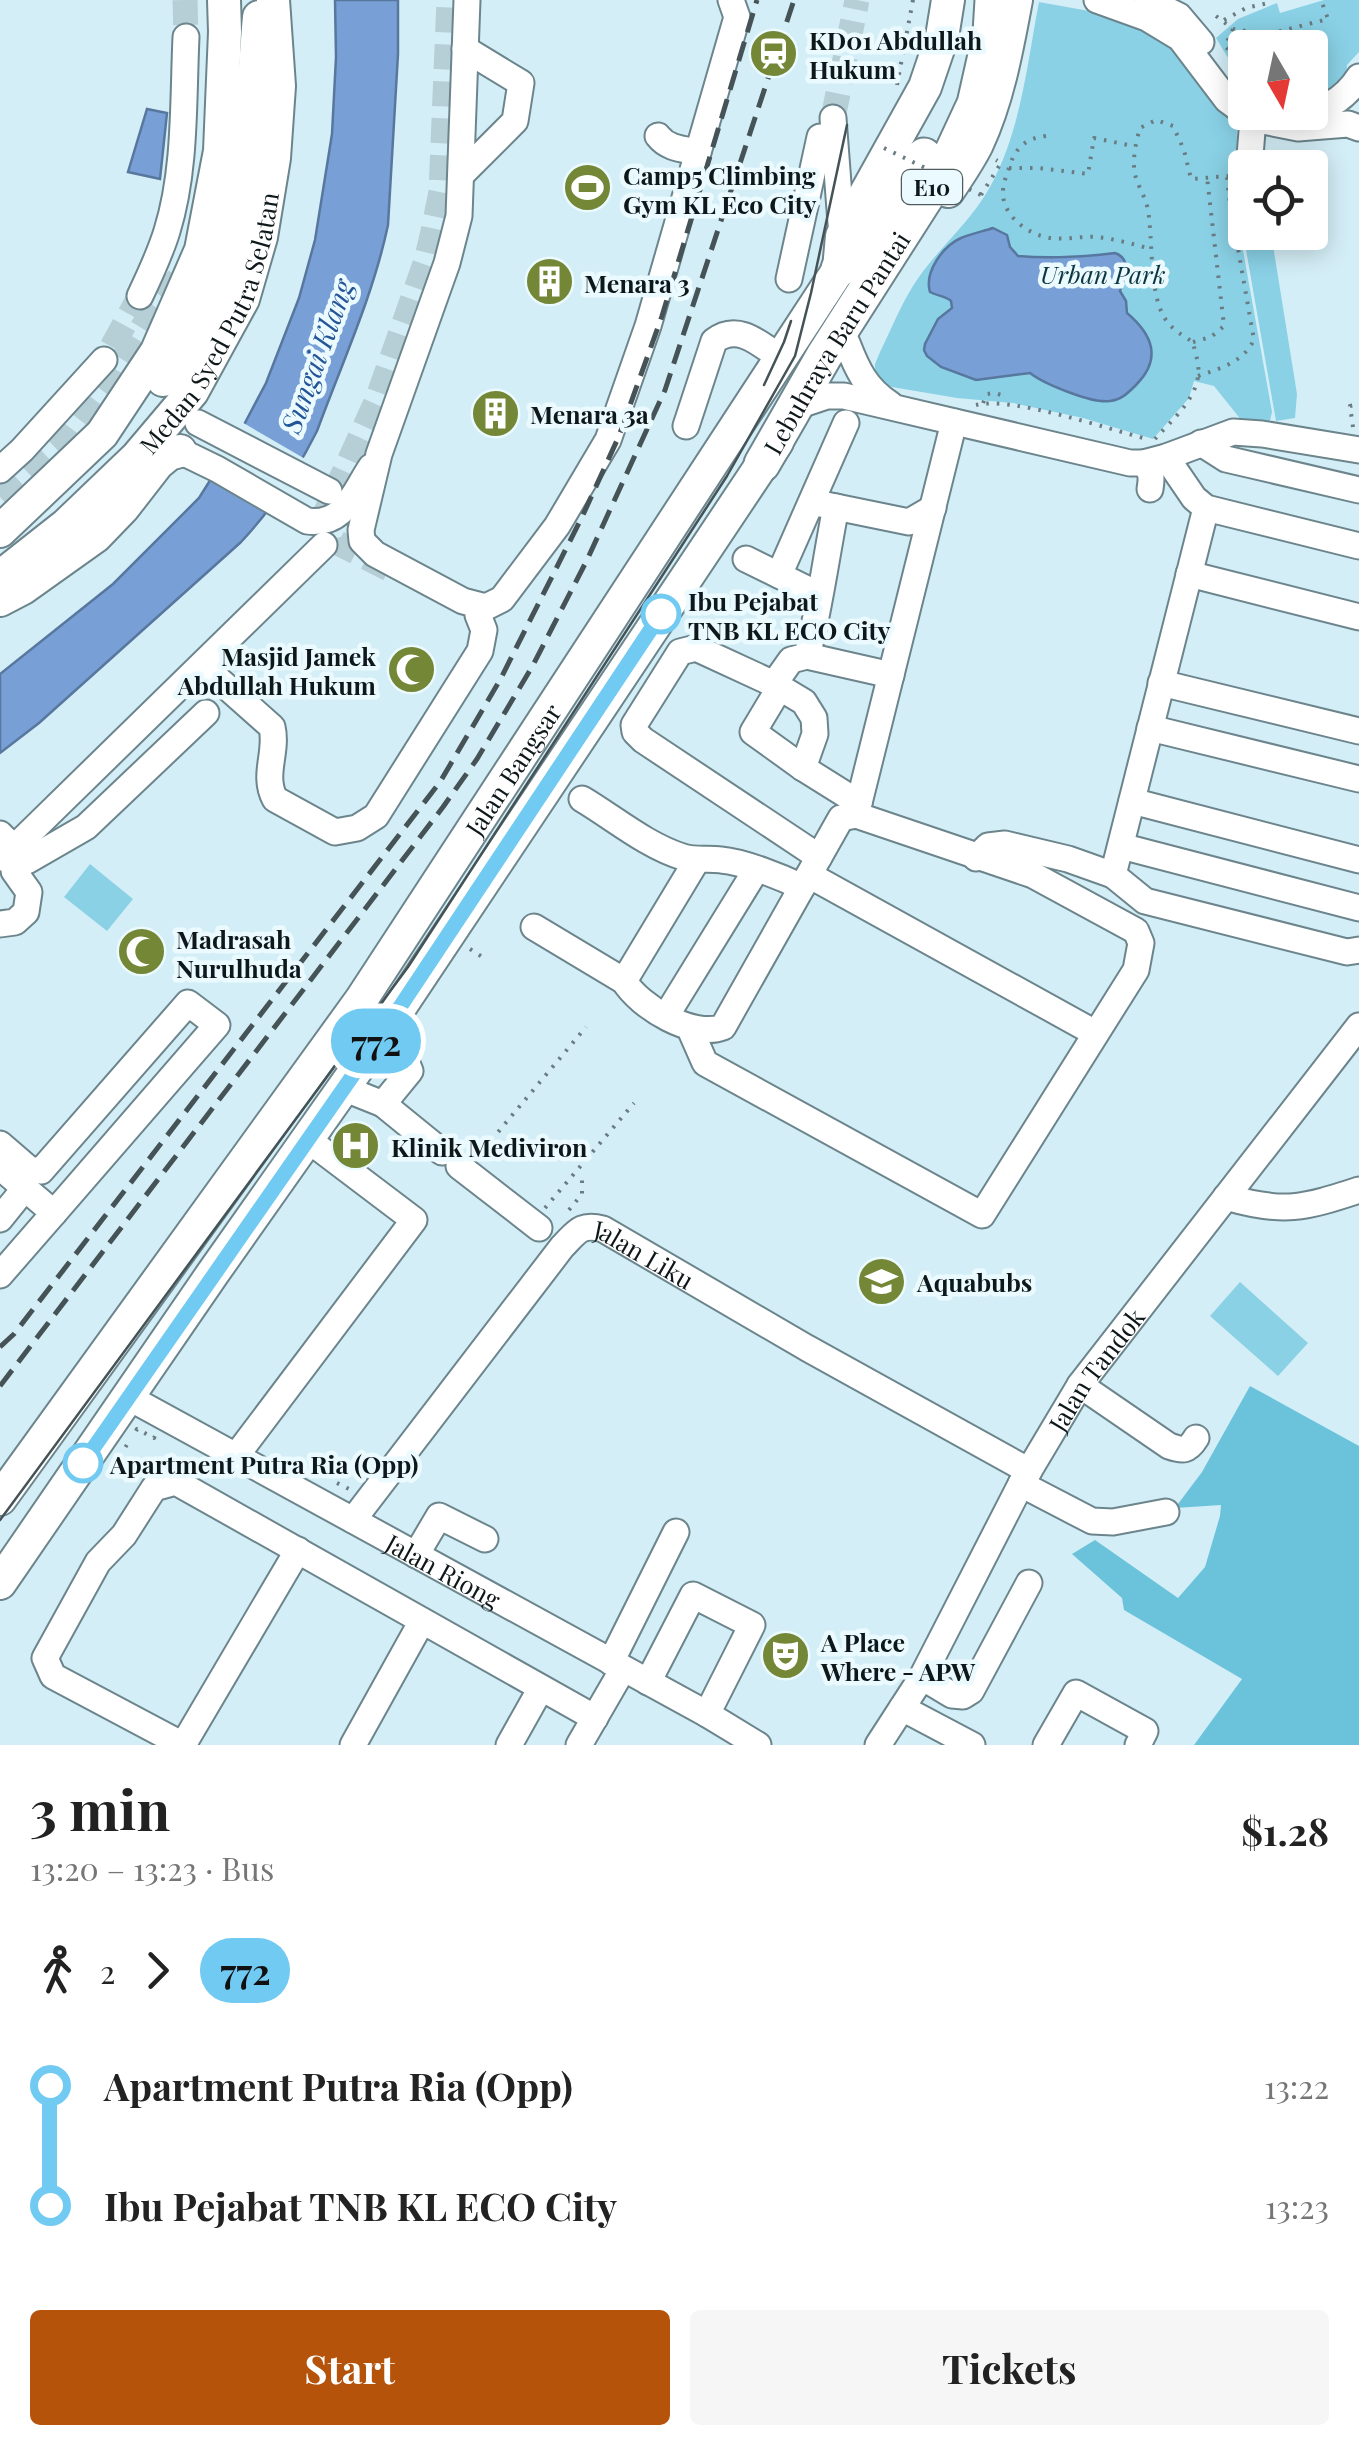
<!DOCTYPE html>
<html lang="en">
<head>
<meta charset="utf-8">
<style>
	:root { --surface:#fff; --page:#f6f6f6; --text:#222; --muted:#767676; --accent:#b45309 }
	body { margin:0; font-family:"Playfair Display",serif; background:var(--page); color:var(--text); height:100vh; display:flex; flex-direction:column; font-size:38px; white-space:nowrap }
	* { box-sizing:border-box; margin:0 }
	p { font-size:32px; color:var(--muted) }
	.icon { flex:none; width:55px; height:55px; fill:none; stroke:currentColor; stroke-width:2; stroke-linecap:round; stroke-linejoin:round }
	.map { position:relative; height:1745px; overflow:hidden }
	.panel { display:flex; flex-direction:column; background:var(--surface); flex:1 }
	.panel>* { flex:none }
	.badge { padding:0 20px; border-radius:32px; font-size:35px; line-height:65px }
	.needle { width:65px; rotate:171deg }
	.tools { position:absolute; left:1228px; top:30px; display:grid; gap:20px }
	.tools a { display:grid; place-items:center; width:100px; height:100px; border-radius:10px; background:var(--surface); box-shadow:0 5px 25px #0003; font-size:50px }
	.map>.badge { position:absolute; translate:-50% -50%; box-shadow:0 0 0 5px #fff }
	.legs { display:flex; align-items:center; gap:15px; height:110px; padding:0 30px; font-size:32px }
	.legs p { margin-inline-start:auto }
	.head { display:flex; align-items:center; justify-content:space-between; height:170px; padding:0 30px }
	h1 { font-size:55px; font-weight:700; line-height:75px }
	.action { display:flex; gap:20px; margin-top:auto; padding:20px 30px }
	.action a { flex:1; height:115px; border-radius:10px; background:var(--accent); color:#fff; font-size:40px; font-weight:700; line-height:115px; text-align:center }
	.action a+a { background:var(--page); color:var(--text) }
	ul { padding:0 30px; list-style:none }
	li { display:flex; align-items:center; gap:35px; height:120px; font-size:38px }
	li i { display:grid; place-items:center; width:15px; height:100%; margin:0 12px; background:currentColor }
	li i::after { content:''; width:25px; height:25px; margin:-12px; border:8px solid; border-radius:50%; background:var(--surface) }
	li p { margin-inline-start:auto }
	li:first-child i { background:linear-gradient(#0000 50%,currentColor 0) }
	li:last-child i { background:linear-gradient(currentColor 50%,#0000 0) }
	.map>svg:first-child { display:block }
	.green { fill:#8ad1e6 }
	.forest { fill:#6bc3db }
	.water { fill:#78a0d6; stroke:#58779e; stroke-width:2.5 }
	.pier { fill:#d4eef7 }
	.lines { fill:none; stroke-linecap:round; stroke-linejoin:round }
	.minor-tunnel { stroke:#b6ced6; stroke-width:25; stroke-dasharray:25 12; stroke-linecap:butt }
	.minor-casing { stroke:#6c858c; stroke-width:29 }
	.major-casing { stroke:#6c858c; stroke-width:36 }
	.highway-casing { stroke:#6c858c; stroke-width:39 }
	.path { stroke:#6a7b81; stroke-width:4; stroke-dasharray:2.5 8; stroke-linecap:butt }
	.minor { stroke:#fff; stroke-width:25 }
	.major { stroke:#fff; stroke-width:32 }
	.highway { stroke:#fff; stroke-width:35 }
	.tram { stroke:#455357; stroke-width:2.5 }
	.rail { stroke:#455357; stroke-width:5; stroke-dasharray:20 10; stroke-linecap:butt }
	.path-bridge { stroke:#6a7b81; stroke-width:4; stroke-dasharray:2.5 8; stroke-linecap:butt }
	.line-1-casing { stroke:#fff; stroke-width:22 }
	.line-1 { stroke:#71caf2; stroke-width:15 }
	.stop-1-dot { fill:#fff; stroke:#71caf2; stroke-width:5 }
	.labels { text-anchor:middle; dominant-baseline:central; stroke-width:9; stroke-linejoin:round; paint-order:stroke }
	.shield { fill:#eafafe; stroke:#505b5e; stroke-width:2.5 }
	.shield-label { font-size:22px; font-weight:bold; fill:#0e171a }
	.poi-label { font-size:25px; font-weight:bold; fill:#0e171a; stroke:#eafafe; text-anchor:start }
	.park-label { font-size:25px; font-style:italic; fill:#0b3640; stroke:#eafafe }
	.street-label { font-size:25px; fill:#0e171a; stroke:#eafafe }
	.stop-label { font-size:25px; font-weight:bold; fill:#0e171a; stroke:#eafafe; text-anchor:start }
	.water-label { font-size:28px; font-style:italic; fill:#235597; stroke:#eafafe }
</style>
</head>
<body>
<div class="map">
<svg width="1359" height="1745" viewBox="0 0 1359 1745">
	<rect width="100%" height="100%" fill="#d4eef7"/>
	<path class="green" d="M1324 0H1359V52L1347 65 1346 83 1310 106V48H1245V81L1236 71 1216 38 1238 19 1277 3 1280 13Z
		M1039 2 1089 11 1137 24 1176 48 1237 122 1236 211 1272 412 1269 425 1242 421 1214 386 1194 381 1189 398 1153 439 1083 418 1013 403 957 398 886 386 875 374V364L880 352C892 328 903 299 919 277 941 246 971 221 990 187 1021 131 1027 64 1039 2Z
		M1245 179V232L1271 233 1297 394 1295 418 1276 421 1239 210 1238 181Z
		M90 864 133 899 107 931 64 897Z
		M1240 1282 1308 1343 1278 1376 1210 1316Z"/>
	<path class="forest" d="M1250 1386 1359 1446V1745H1194L1242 1679 1124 1610 1122 1598 1072 1554 1095 1540 1178 1598 1205 1567 1220 1516 1221 1505 1175 1508 1202 1472Z"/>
	<path class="water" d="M335 0H398V54L388 225C373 296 342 363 317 431 297 471 271 510 241 542L39 723 0 753V674L113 584 199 498 238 436 266 383 299 298 315 240 332 134 336 57Z
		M147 109 167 113 160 179 128 172Z
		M993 228 1007 235 1010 247 1018 256C1051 259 1082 257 1115 253 1133 259 1124 278 1120 291L1126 301 1127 313C1153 335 1162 359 1136 385 1128 393 1121 400 1110 401 1093 404 1044 384 1030 373L976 380 941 367 927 356 924 350 925 344 938 319 952 308 951 301C946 296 937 296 930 292 924 272 943 246 961 238 970 234 984 231 993 228Z"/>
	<path class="pier" d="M240 421 307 460 271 516 206 478Z"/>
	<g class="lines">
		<path class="minor-tunnel" d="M185 0 186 37
			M833 118 857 0
			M112 347 140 296
			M0 497 69 433 116 371 153 310 182 274
			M389 569 338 543 325 514 377 400 426 261 432 236 441 192 449 0"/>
		<defs>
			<g id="minor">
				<path d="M467 0 459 216 447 263 379 454 361 530 362 541 375 554 463 601 486 607 502 599 557 526 608 440 648 326 737 17 731 0"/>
				<path d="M1097 0 1147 18 1180 38 1227 100 1253 119 1298 128 1348 124 1359 128"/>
				<path d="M1147 0 1179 16 1201 42"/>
				<path d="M1292 114C1320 113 1343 102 1359 77"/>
				<path d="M833 118 842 236"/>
				<path d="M658 136C668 149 683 149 698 152"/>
				<path d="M1249 168 1253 119"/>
				<path d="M461 175 515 121 521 83 465 49"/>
				<path d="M789 279 820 137 833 140"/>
				<path d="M140 296C150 275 160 254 167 231 186 170 183 101 186 37"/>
				<path d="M847 343C857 369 866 389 890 404"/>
				<path d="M806 403 827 396H844L1130 463H1143L1166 457 1233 432 1262 434 1359 450"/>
				<path d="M198 423 329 491"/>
				<path d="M686 426 714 341C737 323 758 342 779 357"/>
				<path d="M1201 443 1226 459 1359 490"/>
				<path d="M180 451 217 469 307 521C344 526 353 494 371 467"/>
				<path d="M1166 457 1194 498 1206 508 1359 546"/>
				<path d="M1143 463C1152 471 1152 477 1150 489"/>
				<path d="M0 470 22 450 104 360"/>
				<path d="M821 504 909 522 933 508"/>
				<path d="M746 559 819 595"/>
				<path d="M1189 574 1359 617"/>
				<path d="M779 575 846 423"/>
				<path d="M807 656C820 607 826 557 836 507"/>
				<path d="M202 665 272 727C278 752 262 775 275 799L335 832 357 828 376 816 480 651 484 630 478 615"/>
				<path d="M1161 683 1359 731"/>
				<path d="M774 684 791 660 807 656 891 675"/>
				<path d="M780 687 753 732 803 768 859 803"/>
				<path d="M1150 728 1359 779"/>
				<path d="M803 768 815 734 814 718 804 702 774 684 696 648 680 652 634 725 635 732 643 740 819 857"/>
				<path d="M582 799C614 818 647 846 683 857 696 861 708 858 721 860 744 862 781 877 802 887"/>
				<path d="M1132 801 1359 860"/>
				<path d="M856 815 954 422"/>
				<path d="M0 834 27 861 86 827 206 713"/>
				<path d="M1121 846 1359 908"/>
				<path d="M0 858 14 848 324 545"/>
				<path d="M976 858 988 846 1005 844 1068 859 1113 875 1145 901 1347 952 1359 950"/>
				<path d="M809 875 1095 1033"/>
				<path d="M1113 875 1206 508"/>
				<path d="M0 924 15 922 26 912 29 892 14 871"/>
				<path d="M534 927 624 981C640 1007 693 1039 723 1027L841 818 856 815 1033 875 1136 931 1141 943 1136 970 982 1215 705 1063 690 1029"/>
				<path d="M624 981 697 860"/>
				<path d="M666 1016 756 870"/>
				<path d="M343 1088 383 1104 410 1071 390 1022"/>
				<path d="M383 1104 442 1152"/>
				<path d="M0 1144 29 1169 41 1171 188 1003 217 1025 54 1213"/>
				<path d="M459 1166 539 1228"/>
				<path d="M0 1167 54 1213 0 1275"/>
				<path d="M1226 1197C1284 1214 1304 1208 1359 1190"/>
				<path d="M0 1219 25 1188"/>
				<path d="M1080 1385 1169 1446C1183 1451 1188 1451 1196 1438"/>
				<path id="s1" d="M128 1397 707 1714 758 1745"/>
				<path d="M236 1456 414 1220 307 1139"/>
				<path d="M1021 1484 1092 1521 1113 1522 1166 1512"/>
				<path id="s2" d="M353 1520 562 1247C577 1232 580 1223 603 1229L807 1348 1029 1471"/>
				<path d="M416 1555 439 1516 485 1539"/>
				<path d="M611 1662 676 1532"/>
				<path d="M922 1677 952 1695 963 1696 971 1691 1029 1583"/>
				<path d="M648 1682 693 1595 752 1625 707 1714"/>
				<path d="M902 1708 972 1745"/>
				<path d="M183 1745 53 1676 45 1658 98 1562 124 1535 154 1488 176 1482 595 1718"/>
				<path d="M183 1745 298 1550"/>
				<path d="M353 1745 422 1621"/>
				<path d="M509 1745 541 1688"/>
				<path d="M579 1745 623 1669"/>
				<path id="s3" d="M878 1745 922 1677 1021 1484 1080 1385 1359 1026"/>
				<path d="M1046 1745 1076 1693 1145 1731 1138 1745"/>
			</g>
			<g id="major">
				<path d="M948 191C958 176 969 160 977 144 998 99 1007 48 1016 0"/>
				<path d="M163 380C190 336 216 291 231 241 252 169 252 92 259 17"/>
				<path d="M0 531 102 434 157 351 201 250 220 151 225 32 224 0"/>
				<path id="s4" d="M0 577 66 525 137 457 192 392 243 299 261 237 274 158 279 86 273 0"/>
				<path d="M0 600 23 588 96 536 123 508 158 463 169 454 180 451"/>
				<path id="s5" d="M0 1499 361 1000 839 269 842 236 925 87 942 37 948 0"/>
				<path d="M0 1583 213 1273 390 1022 777 442"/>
			</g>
			<g id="highway">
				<path d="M839 269 887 211 924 156"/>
				<path id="s6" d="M762 464 824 356 948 162 975 104 991 33 993 0"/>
			</g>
		</defs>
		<use href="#minor" class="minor-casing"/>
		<use href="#major" class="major-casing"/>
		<use href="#highway" class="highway-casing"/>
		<path class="path" d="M1216 16 1233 29 1266 34 1296 48
			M1224 20 1246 8 1268 3V0
			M1233 29 1225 46 1245 68
			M1269 34 1328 19 1321 0
			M1310 53 1316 56 1310 65
			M829 74 841 77
			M897 85 913 0
			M1046 136C1028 138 1018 145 1011 162 1008 172 1003 182 1003 192 1002 216 1029 235 1050 238 1066 240 1081 236 1097 237 1115 239 1133 244 1151 249
			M1009 168H1039L1088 174 1094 138 1133 146
			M981 195 1001 163 996 160
			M1193 342 1211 337 1224 326 1207 177
			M1198 376C1221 368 1242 363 1254 340L1229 197 1227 176
			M983 403 987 394 995 393 1007 397
			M976 405C1012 396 1108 429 1147 439
			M1353 427 1350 406 1359 404
			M1155 439C1171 421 1195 401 1198 376 1200 365 1195 353 1193 342 1182 335 1171 329 1164 317 1149 291 1153 240 1148 210 1145 195 1137 185 1135 174 1132 159 1136 142 1140 128L1156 120 1173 126 1184 150 1191 179 1229 176
			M470 949 487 960
			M478 1156 586 1027
			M545 1208 634 1103
			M569 1210 582 1194V1176
			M136 1431 137 1429 154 1438 156 1434
			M120 1456 128 1443
			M337 1483 349 1489"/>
		<use href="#minor" class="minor"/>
		<use href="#major" class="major"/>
		<use href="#highway" class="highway"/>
		<path class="tram" d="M764 385 784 342 791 321
			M0 1520 408 967 727 476 795 356 811 293 847 125"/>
		<path class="rail" d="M0 1347 14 1334 440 782 500 680 582 517 619 436 662 316 757 0
			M0 1386 443 807 477 759 532 667 587 560 665 390 794 0"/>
		<path class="path-bridge" d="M884 148 981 195"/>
	</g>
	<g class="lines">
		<defs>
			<path id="line-1" d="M83 1463 390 1022 661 614"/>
		</defs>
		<use href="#line-1" class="line-1-casing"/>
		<use href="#line-1" class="line-1"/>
	</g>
	<defs>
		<symbol id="station-disc" viewBox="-11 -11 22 22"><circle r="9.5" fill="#738737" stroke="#eafafe"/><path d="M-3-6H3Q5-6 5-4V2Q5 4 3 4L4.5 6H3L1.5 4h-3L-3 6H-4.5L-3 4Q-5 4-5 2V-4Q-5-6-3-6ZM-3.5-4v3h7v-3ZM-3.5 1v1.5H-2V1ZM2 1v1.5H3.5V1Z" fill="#fff"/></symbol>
		<symbol id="stadium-disc" viewBox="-11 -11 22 22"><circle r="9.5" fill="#738737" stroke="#eafafe"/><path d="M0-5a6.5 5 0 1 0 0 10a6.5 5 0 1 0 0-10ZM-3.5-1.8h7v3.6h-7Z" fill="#fff"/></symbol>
		<symbol id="building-disc" viewBox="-11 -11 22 22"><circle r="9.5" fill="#738737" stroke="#eafafe"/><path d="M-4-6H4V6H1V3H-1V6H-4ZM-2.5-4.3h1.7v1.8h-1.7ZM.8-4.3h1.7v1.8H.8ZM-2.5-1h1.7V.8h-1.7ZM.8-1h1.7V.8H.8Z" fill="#fff"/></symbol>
		<symbol id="mosque-disc" viewBox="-11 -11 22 22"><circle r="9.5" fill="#738737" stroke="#eafafe"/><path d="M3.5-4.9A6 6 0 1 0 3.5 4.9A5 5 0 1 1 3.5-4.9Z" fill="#fff"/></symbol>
		<symbol id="hospital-disc" viewBox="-11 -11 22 22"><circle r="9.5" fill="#738737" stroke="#eafafe"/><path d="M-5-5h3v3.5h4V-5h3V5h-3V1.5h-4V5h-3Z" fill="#fff"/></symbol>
		<symbol id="school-disc" viewBox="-11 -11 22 22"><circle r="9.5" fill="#738737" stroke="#eafafe"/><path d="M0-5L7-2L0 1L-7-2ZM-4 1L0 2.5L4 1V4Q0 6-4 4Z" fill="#fff"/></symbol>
		<symbol id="theatre-disc" viewBox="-11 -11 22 22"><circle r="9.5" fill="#738737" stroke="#eafafe"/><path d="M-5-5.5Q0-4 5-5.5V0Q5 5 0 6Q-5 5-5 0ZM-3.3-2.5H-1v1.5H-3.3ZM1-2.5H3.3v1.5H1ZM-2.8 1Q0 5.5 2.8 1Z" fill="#fff"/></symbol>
	</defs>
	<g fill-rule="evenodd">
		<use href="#station-disc" x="746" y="26" width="55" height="55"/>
		<use href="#stadium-disc" x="560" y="160" width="55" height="55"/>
		<use href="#building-disc" x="522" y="254" width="55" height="55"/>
		<use href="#building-disc" x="468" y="386" width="55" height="55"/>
		<use href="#mosque-disc" x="384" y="642" width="55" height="55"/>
		<use href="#mosque-disc" x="114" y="924" width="55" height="55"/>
		<use href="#hospital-disc" x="328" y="1118" width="55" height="55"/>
		<use href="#school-disc" x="854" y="1254" width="55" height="55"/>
		<use href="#theatre-disc" x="758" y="1628" width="55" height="55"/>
	</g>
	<g class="stop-1-dot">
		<circle cx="661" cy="614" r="18"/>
		<circle cx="83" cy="1463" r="18"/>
	</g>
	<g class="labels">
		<rect class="shield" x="902" y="170" width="60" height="34" rx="8"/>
		<g class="shield-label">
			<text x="932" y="187">E10</text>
		</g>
		<g class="poi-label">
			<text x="809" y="39">KD01 Abdullah<tspan x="809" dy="29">Hukum</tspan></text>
			<text x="623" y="174">Camp5 Climbing<tspan x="623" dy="29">Gym KL Eco City</tspan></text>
			<text x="584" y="282">Menara 3</text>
			<text x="530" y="413">Menara 3a</text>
			<text x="376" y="655" text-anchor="end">Masjid Jamek<tspan x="376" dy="29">Abdullah Hukum</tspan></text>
			<text x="176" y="938">Madrasah<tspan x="176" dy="29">Nurulhuda</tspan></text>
			<text x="391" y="1146">Klinik Mediviron</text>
			<text x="917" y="1281">Aquabubs</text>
			<text x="821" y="1641">A Place<tspan x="821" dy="29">Where - APW</tspan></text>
		</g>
		<g class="park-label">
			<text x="1103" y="273">Urban Park</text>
		</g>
		<g class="street-label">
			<text stroke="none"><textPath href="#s4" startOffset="338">Medan Syed Putra Selatan</textPath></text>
			<text stroke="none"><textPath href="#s6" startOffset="142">Lebuhraya Baru Pantai</textPath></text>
			<text stroke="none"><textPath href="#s5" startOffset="892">Jalan Bangsar</textPath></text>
			<text stroke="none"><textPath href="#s2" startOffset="440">Jalan Liku</textPath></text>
			<text stroke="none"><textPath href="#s3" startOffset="435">Jalan Tandok</textPath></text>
			<text stroke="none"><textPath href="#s1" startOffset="360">Jalan Riong</textPath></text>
		</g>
		<g class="stop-label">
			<text x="688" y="600">Ibu Pejabat<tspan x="688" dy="29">TNB KL ECO City</tspan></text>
			<text x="110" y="1463">Apartment Putra Ria (Opp)</text>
		</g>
		<g class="water-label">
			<text transform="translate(316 356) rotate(-70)">Sungai Klang</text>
		</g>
	</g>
</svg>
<div class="tools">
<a><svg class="needle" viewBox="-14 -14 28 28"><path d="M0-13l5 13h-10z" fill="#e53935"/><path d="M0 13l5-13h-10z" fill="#767676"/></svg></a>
<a><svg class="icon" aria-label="locate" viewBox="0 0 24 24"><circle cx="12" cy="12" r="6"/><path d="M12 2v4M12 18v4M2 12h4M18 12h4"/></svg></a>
</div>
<b class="badge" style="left:376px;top:1041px;background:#71caf2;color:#111">772</b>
</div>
<section class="panel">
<div class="head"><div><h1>3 min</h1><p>13:20 – 13:23 · Bus</p></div><b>$1.28</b></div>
<div class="legs"><svg class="icon" aria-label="walk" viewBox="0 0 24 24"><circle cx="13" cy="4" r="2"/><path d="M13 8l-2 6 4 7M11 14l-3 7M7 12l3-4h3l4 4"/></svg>2<svg class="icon" aria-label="forward" viewBox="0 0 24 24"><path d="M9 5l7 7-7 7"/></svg><b class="badge" style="background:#71caf2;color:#111">772</b></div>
<ul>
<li><i style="color:#71caf2"></i><b>Apartment Putra Ria (Opp)</b><p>13:22</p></li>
<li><i style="color:#71caf2"></i><b>Ibu Pejabat TNB KL ECO City</b><p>13:23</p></li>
</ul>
<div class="action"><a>Start</a><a>Tickets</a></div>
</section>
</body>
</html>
